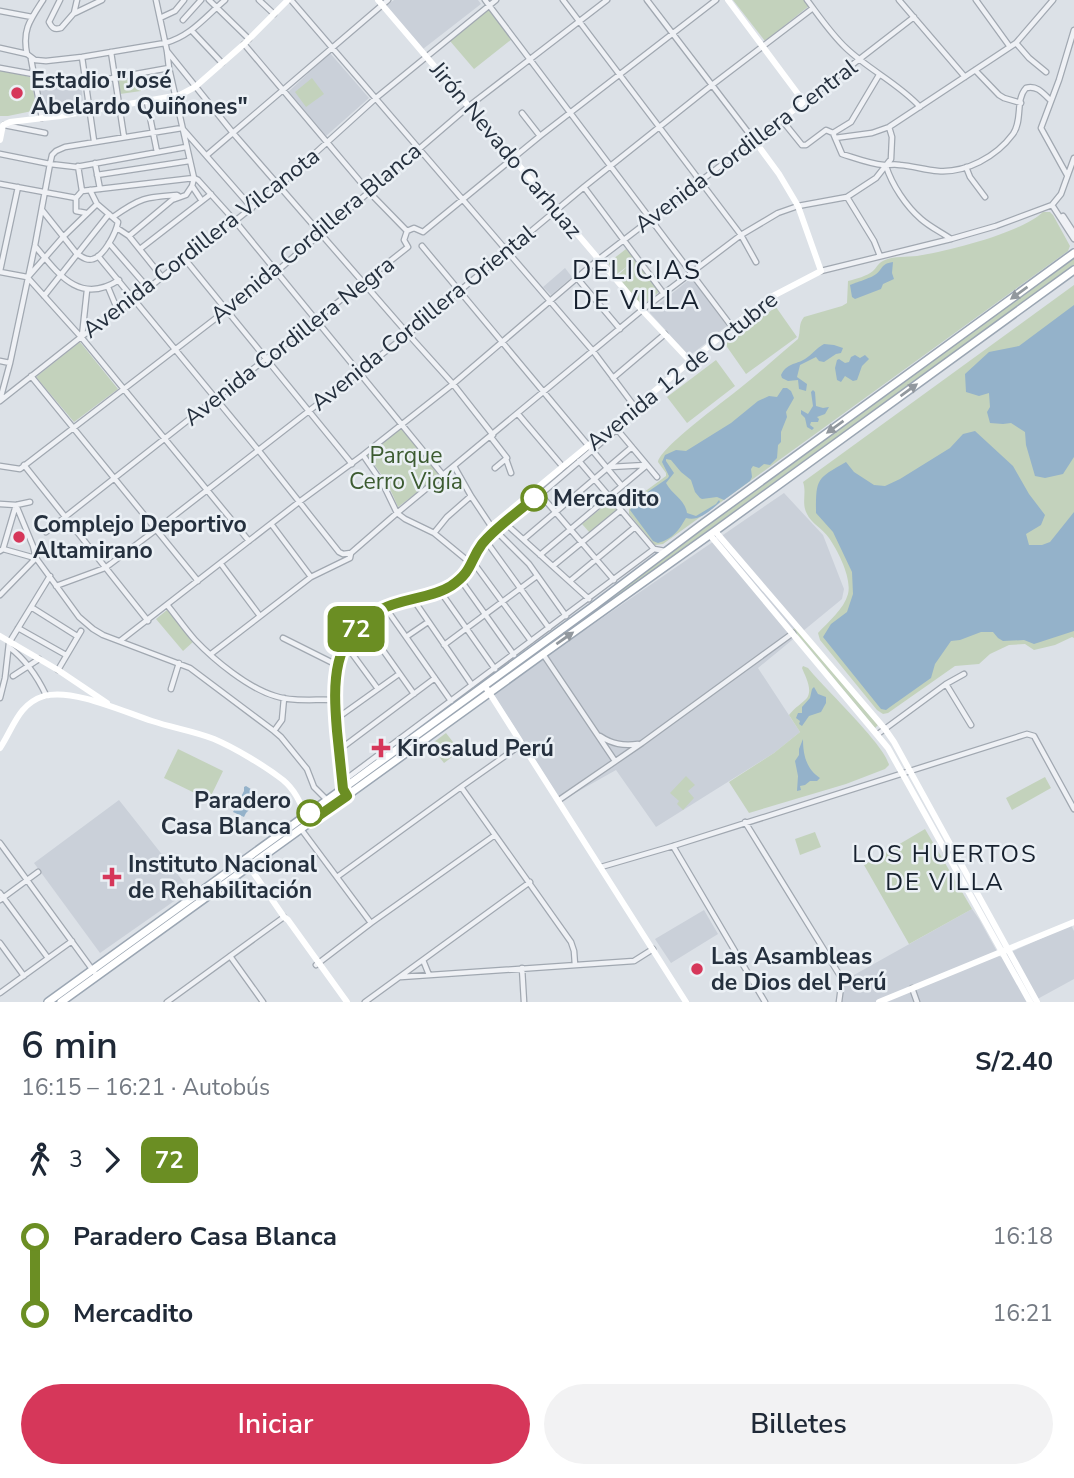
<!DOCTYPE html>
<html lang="es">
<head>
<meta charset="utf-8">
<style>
	:root { --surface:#fff; --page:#f2f2f3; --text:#1f2937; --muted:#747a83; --accent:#d6375a }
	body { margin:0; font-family:"Nunito Sans",sans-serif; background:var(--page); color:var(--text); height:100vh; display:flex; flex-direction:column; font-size:26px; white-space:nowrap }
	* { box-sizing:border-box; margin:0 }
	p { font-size:23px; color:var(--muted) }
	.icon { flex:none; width:38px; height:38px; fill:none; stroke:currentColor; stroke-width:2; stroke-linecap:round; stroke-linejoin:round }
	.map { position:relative; height:1002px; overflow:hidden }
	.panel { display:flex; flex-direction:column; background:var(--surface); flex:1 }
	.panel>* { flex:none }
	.badge { padding:0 14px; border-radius:10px; font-size:24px; line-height:46px }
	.map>.badge { position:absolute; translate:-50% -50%; box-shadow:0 0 0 4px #fff }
	.legs { display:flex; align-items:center; gap:10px; height:77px; padding:0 21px; font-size:23px }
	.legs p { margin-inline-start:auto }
	.overview { display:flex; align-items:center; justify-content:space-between; height:119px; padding:0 21px }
	h1 { font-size:38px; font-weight:600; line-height:52px }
	.action { display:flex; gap:14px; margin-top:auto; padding:14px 21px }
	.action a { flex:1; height:80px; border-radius:42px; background:var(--accent); color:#fff; font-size:28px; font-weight:600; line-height:80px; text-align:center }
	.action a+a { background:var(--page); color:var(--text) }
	ul { padding:0 21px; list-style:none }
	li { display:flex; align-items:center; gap:24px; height:77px; font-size:26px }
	li i { display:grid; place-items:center; width:10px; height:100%; margin:0 9px; background:currentColor }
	li i::after { content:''; width:18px; height:18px; margin:-9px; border:5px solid; border-radius:50%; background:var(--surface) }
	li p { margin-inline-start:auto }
	li:first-child i { background:linear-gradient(#0000 50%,currentColor 0) }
	li:last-child i { background:linear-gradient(currentColor 50%,#0000 0) }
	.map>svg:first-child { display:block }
	.built { fill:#cad0d9 }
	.green { fill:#c3d2bc }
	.water { fill:#94b2ca }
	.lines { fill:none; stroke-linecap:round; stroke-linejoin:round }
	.street-casing { stroke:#a1a8b1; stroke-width:7 }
	.primary-casing { stroke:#9ba6b3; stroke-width:10 }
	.street { stroke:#eff1f5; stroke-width:4.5 }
	.secondary { stroke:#fff; stroke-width:6 }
	.primary { stroke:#fff; stroke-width:7 }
	.oneway { fill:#92989e }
	.line-1-casing { stroke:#fff; stroke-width:16 }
	.line-1 { stroke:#6b8e23; stroke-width:10 }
	.poi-dot { fill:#d6375a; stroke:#ebf0f5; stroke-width:2.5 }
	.stop-1-dot { fill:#fff; stroke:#6b8e23; stroke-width:3.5 }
	.labels { text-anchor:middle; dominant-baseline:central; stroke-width:5; stroke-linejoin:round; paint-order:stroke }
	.poi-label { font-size:23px; font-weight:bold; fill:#25303e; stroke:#ebf0f5; text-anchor:start }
	.street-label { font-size:23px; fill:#25303e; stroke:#ebf0f5 }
	.park-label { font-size:23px; fill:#3c5b31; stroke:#ebf0f5 }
	.stop-label { font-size:23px; font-weight:bold; fill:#25303e; stroke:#ebf0f5; text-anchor:start }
	.neighbourhood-label { font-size:24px; letter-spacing:2px; fill:#17212f; stroke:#ebf0f5 }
	.quarter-label { font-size:26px; letter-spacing:2px; fill:#17212f; stroke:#ebf0f5 }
</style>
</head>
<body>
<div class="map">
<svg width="1074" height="1002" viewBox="0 0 1074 1002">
	<rect width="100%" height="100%" fill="#dce1e7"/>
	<path class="built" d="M394 0H478L481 4 423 49 386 6Z
		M330 53 369 98 326 136 288 92Z
		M36 77 81 78 83 105 43 108Z
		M565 268 572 277 551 295 543 287Z
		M690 279 693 280 727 326 715 335H713L710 340 689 356 650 313V311Z
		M784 493 823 535 844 589 842 599 758 668 800 732 774 753 656 827 616 770 561 801 493 693Z
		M119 800 190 890 100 953 34 863Z
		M972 909 979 919 1000 957 1071 925 1074 931V979L1032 1002H841L845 980Z
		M704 910 718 934 671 963 655 939Z"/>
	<path class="green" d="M733 0H804L809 6 765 41Z
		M489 9 512 39 474 69 450 41Z
		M0 70 30 77 31 79 37 110 8 116H0Z
		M139 75 141 91 120 94 118 78Z
		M312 78 324 94 306 107 295 92Z
		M1043 212H1050L1053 215 1070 246 1068 251 663 544 655 545 629 514V506L632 501 666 476V473L658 462C661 447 723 402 739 389 759 373 778 356 798 339 801 331 798 324 804 317L842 306 847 303 848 281C856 279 867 276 873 271 877 267 879 262 885 260 894 256 907 257 917 256 948 251 1021 233 1043 212Z
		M626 249 660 291 642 306 617 276 629 265 617 274 608 263Z
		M1074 257V265L495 685 492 682Z
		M1074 285V638L1072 637 1055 645 1034 650 1025 644 1009 645 990 654 979 664 955 666 888 713 883 714 877 710 820 640 818 633C828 622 844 609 848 594 852 578 838 551 829 538 823 529 811 523 807 514 801 503 807 493 803 482Z
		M776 307 797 337 746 374 725 344Z
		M80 342 118 389 74 422 36 377Z
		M716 360 735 386 687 423 667 397Z
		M403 426 441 474 398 507 387 482 367 455Z
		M610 501 618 510 590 533 582 524Z
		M167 610 194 641 183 651 156 619Z
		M796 628 878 725 875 728 793 629Z
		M803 666 808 668C825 689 885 745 889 765L885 769 846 784 749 813 729 782 774 753 800 732 789 715C794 708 804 702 807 698 813 689 805 676 802 668Z
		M446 733 460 751 444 763 430 745Z
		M178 749 223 771 209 800 164 778Z
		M686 776 695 785 688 791 694 798 683 810 677 804 679 801 670 793Z
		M1045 777 1051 788 1012 810 1006 798Z
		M925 829 972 909 909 944 864 865Z
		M815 832 821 847 800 855 795 839Z"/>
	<path class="water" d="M893 262 892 273 894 279 883 284 881 289 855 299 852 297 850 285C852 284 870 278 873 276 883 271 879 264 893 262Z
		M1074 305V457L1063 474 1045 478 1035 476 1026 445 1025 432 1011 423 1003 424 990 423 987 412 990 407 989 393 979 396 966 392 965 374 989 352 1019 346Z
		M824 344 834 345 843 348 841 353 836 354 824 362 819 361 816 357 800 365 797 377 807 384 806 391 799 389 798 380 788 381 782 378 781 375C787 363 795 365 805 359 812 355 816 348 824 344Z
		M855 355 860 358 865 355 869 359 862 366 857 380 853 381 845 376 841 382 837 380 835 368 837 360 839 359 845 363 849 362 851 357Z
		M783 388H787L791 391 794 398 786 412 787 417 781 432V442L778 445 777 458 770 465 764 464 759 468 753 466 751 469 752 477 750 481 724 500 717 497 702 499 700 498 695 492 691 480 681 472 671 460 666 459V461L674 473 666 483C672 495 685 499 687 513L696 516 716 504 719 500 720 502C711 510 699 522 686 518 679 530 673 539 658 543L653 541 630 510 636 500 668 478 669 476 662 462 665 455 676 450 686 451 731 423 758 401 769 396 777 397Z
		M813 390 815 392 816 406 823 408 829 407 825 414 817 417 819 419 818 422H811L810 425 814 428 812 430 807 427 805 418 801 414V410L808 414 813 406 811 392Z
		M975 431 1013 466 1029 494 1045 515 1041 525 1026 534 1029 545H1042L1050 542 1074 512V631L1034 644 1024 640 1003 641 998 638 993 632H981L960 640 951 641 935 664 931 678 890 707 886 710 881 709 823 637 831 624 847 612 853 594 852 572 833 532 816 513C816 479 816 479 846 462L854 472 874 485 885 486 900 479 950 448 963 434Z
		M814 687 818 694 826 697V703L821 712 809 716 802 726 799 724 800 721 796 718 798 713H802V707L810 698 812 689Z
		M803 739C803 754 806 769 820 778L817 781H810L805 785 800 786 801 790 797 791 798 776 795 761 799 755V749Z
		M246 786 257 793 255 798 251 801 250 809 246 813 244 817 233 812 244 791V787Z"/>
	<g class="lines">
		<defs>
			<path id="street" d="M60 0 49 22C52 28 54 30 61 28L74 13 77 0
				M209 0 249 39
				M259 0 274 14
				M291 0 593 351 635 407
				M485 0 732 327
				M563 0 741 235 756 262
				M807 0C819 16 831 34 846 48 869 70 898 83 920 107
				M899 0 965 77
				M976 0 1010 47
				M0 11 32 17
				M75 13 102 0
				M160 18 175 11 184 0
				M183 20 201 0
				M192 31 222 63
				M1016 43 1029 58 1046 72
				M244 44 369 192 407 231
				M0 48 27 54 35 60 46 61 82 57 165 43C191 36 205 17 225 0
				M167 51 233 133 408 334 453 384 493 435
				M111 52 124 137
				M27 54C22 30 30 20 43 0
				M82 57 94 141
				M31 59 42 118
				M0 68 33 74
				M975 70 999 95 1004 98 1021 103
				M86 83 169 68
				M147 102 157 152
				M804 102 914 17
				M522 113 540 136
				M781 119 802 145H806L826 130 833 133 842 154C855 158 870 164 884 165 889 165 895 164 900 165 913 166 925 170 938 171 966 173 996 157 1013 134 1023 120 1015 100 1026 88 1037 85 1043 93 1051 101
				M4 125 45 133
				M833 133 851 122 879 75
				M835 138 872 133 889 127 1016 43 1053 0
				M0 154 50 164 76 167 186 147
				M207 155 388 0
				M95 163 100 189
				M78 166 82 191 76 198V211L86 213
				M886 166C892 185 906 206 921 219 930 227 941 232 951 239
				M966 167 970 177 985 197
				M97 175 189 161
				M1067 175 1041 128 1059 80 1074 30
				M194 178 198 180 235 221 443 475
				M0 184 76 198
				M192 186 202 201
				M584 187 664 294
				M82 191 194 178
				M847 197 874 241 880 256
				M1052 205 1074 239
				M42 210 77 254C82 257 87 261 93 259 104 256 116 233 118 222L97 204 90 190
				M1063 216 1074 233
				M113 217C140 198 145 197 177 195L180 197
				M117 228 129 236 162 277
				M407 231 414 228 423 232 540 136 716 0
				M129 236 172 200 186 195 192 186 194 178 169 68 167 51 156 0
				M109 243 148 288
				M35 246C59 275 80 305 119 280
				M422 246 622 486
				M140 249 211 194
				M98 256 259 451 339 552 343 554 351 553 397 513 642 310 741 235 778 213 798 206 847 197 876 178 891 159 892 137 889 127
				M184 258 352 464
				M0 271 18 187
				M821 271 951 239 996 226 1052 205 1061 194 1074 158
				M0 272 27 277
				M28 277 63 237 97 204
				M28 278 81 337 249 541
				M577 278 620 329
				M108 287 118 311
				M44 296 109 214
				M82 336 87 290
				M0 361 10 363
				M31 376 198 581
				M613 378 665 334
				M0 400 10 363 35 245 50 164 52 155 56 151 65 147 182 128 252 208
				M0 401 81 337 135 299 219 231 235 221 280 185 376 98 496 0
				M518 414 563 467
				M616 428 657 477
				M490 436 507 458 495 468
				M363 455 383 484 397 513 405 519 434 533 468 561
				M506 459 511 473
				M579 461 654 549
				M24 465 148 621
				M0 466 20 469 276 272 469 106 607 0
				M454 466 471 496 491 526
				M610 467 646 465
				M539 493 614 580
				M0 504 16 505 30 502
				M16 505 33 546 36 558 79 617 93 629 103 635 190 668 274 731 281 737 307 769 314 787 327 800
				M505 523 589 599
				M272 525 311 577
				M496 531 529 564 566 616
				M46 532 408 247 404 240 407 231
				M434 533 447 517 471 496
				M524 539 632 447
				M486 541 549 628
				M3 549 35 558
				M0 551 3 549 16 505
				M540 555 647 465
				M473 562 531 641
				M221 564 260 616
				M553 566 621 510
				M570 581 635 527
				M56 586 105 568 157 529 408 334 584 187 712 85 813 8
				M440 591 495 669
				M0 595 36 558
				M413 599 472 685
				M168 606C177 617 185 629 195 640 214 660 248 688 275 696 293 702 315 699 335 700
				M31 607 77 636
				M385 607 451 701
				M363 622 414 694
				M18 628 66 655
				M406 637 428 622
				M283 638 337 665
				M120 641 299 502 363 455 453 384 599 259 754 140 647 0
				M345 644 378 689
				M444 645 537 576
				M9 647C26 660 37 676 46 695
				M211 654 311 577 350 558 351 553
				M543 654 615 761
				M514 655 460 579C473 570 476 553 486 541L617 429
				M58 670 81 631
				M13 676 39 659
				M946 684 971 725
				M171 689 179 663
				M0 698 5 678 9 643 50 576
				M336 719 399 674
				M274 731 282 720 284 698
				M878 734 946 684 964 674
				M600 736C612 744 623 746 638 744
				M339 750 435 678
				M342 782 654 549 665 551
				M461 787 571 942 574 951 575 965
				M559 800 642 743 793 633
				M745 822 842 979 839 1002
				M301 829 371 923
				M0 843 97 976
				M673 846 765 1002
				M601 867 673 846 1027 734 1034 736 1074 809
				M337 877 461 787 522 744
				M0 893 48 958
				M0 900 38 872
				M0 943 24 976
				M230 956 263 1002
				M423 960 429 975
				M316 965 371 923 495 835
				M522 968 524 1002
				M401 977 634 961 653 949
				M912 988 917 1002
				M0 993 72 941
				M167 1002 284 917
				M365 1002 530 882"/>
			<path id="primary" d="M48 1002 355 780 595 605 701 525 1074 253
				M61 1002 543 654 715 531 1074 270"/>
		</defs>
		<use href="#street" class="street-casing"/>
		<use href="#primary" class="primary-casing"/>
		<use href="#street" class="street"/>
		<path class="secondary" d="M378 0 642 310 690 361
			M0 140 3 125 10 122 60 116 180 95 195 87 244 44 288 0
			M715 531 885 729 894 742 1037 1002
			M710 535 888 748 1030 1002
			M0 636 58 670 107 703
			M485 686 686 1002
			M0 748C13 729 18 704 44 696 73 688 124 712 152 721 173 728 194 731 214 739 235 748 265 766 283 780 295 790 300 802 306 816
			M347 796 343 789C337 727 313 638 387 606 409 597 440 598 458 581 466 573 469 557 475 547 479 540 485 533 491 526L732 327 771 297 821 271 798 206 779 174 754 140 804 102 728 0
			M246 862 284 917 288 920 347 1002
			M879 1002 1074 922"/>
		<use href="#primary" class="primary"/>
	</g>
	<defs><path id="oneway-solid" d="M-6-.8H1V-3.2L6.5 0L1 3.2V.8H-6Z" transform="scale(1.75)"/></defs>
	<g class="oneway">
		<use href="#oneway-solid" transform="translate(1019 293) rotate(144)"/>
		<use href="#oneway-solid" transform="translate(909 390) rotate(-36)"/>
		<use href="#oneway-solid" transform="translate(835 427) rotate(144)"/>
		<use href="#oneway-solid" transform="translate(565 638) rotate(-35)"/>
	</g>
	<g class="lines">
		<defs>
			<path id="line-1" d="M310 813 306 816 311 821 347 796 343 789C341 770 339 750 337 731 333 683 331 636 380 610 402 598 430 599 451 586 473 571 469 562 482 544 496 527 517 513 534 498"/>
		</defs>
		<use href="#line-1" class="line-1-casing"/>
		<use href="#line-1" class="line-1"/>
	</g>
	<g class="poi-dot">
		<circle cx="17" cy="93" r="7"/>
		<circle cx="19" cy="537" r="7"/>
		<path d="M377.5 737.5h7v7h7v7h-7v7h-7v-7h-7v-7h7z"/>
		<path d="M108.5 866.5h7v7h7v7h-7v7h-7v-7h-7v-7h7z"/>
		<circle cx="697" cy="969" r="7"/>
	</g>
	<g class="stop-1-dot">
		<circle cx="534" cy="498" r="12"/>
		<circle cx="310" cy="813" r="12"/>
	</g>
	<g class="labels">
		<g class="poi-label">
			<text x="31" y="80">Estadio "José<tspan x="31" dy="26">Abelardo Quiñones"</tspan></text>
			<text x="33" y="524">Complejo Deportivo<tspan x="33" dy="26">Altamirano</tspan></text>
			<text x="397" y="748">Kirosalud Perú</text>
			<text x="128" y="864">Instituto Nacional<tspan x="128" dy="26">de Rehabilitación</tspan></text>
			<text x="711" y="956">Las Asambleas<tspan x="711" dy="26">de Dios del Perú</tspan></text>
		</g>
		<g class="street-label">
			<text transform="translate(746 146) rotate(-37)">Avenida Cordillera Central</text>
			<text transform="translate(506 150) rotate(50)">Jirón Nevado Carhuaz</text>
			<text transform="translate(316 233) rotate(-40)">Avenida Cordillera Blanca</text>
			<text transform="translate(201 243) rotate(-38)">Avenida Cordillera Vilcanota</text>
			<text transform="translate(423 318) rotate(-39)">Avenida Cordillera Oriental</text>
			<text transform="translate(289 341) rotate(-38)">Avenida Cordillera Negra</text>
			<text transform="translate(682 371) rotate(-39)">Avenida 12 de Octubre</text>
		</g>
		<g class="park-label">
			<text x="406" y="455">Parque<tspan x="406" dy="26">Cerro Vigía</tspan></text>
		</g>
		<g class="stop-label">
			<text x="553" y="498">Mercadito</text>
			<text x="291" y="800" text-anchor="end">Paradero<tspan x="291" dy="26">Casa Blanca</tspan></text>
		</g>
		<g class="neighbourhood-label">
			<text x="945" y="854">LOS HUERTOS<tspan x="945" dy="28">DE VILLA</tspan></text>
		</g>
		<g class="quarter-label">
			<text x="637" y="270">DELICIAS<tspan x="637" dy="30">DE VILLA</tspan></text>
		</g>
	</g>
</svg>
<b class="badge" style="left:356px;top:629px;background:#6b8e23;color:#fff">72</b>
</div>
<section class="panel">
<div class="overview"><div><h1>6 min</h1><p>16:15 – 16:21 · Autobús</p></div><b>S/2.40</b></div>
<div class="legs"><svg class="icon" aria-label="walk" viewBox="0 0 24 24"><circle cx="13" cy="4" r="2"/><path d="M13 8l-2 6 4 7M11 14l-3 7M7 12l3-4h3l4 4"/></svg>3<svg class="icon" aria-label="forward" viewBox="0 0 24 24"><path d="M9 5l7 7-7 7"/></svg><b class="badge" style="background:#6b8e23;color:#fff">72</b></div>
<ul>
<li><i style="color:#6b8e23"></i><b>Paradero Casa Blanca</b><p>16:18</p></li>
<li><i style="color:#6b8e23"></i><b>Mercadito</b><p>16:21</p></li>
</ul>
<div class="action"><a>Iniciar</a><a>Billetes</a></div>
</section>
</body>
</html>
